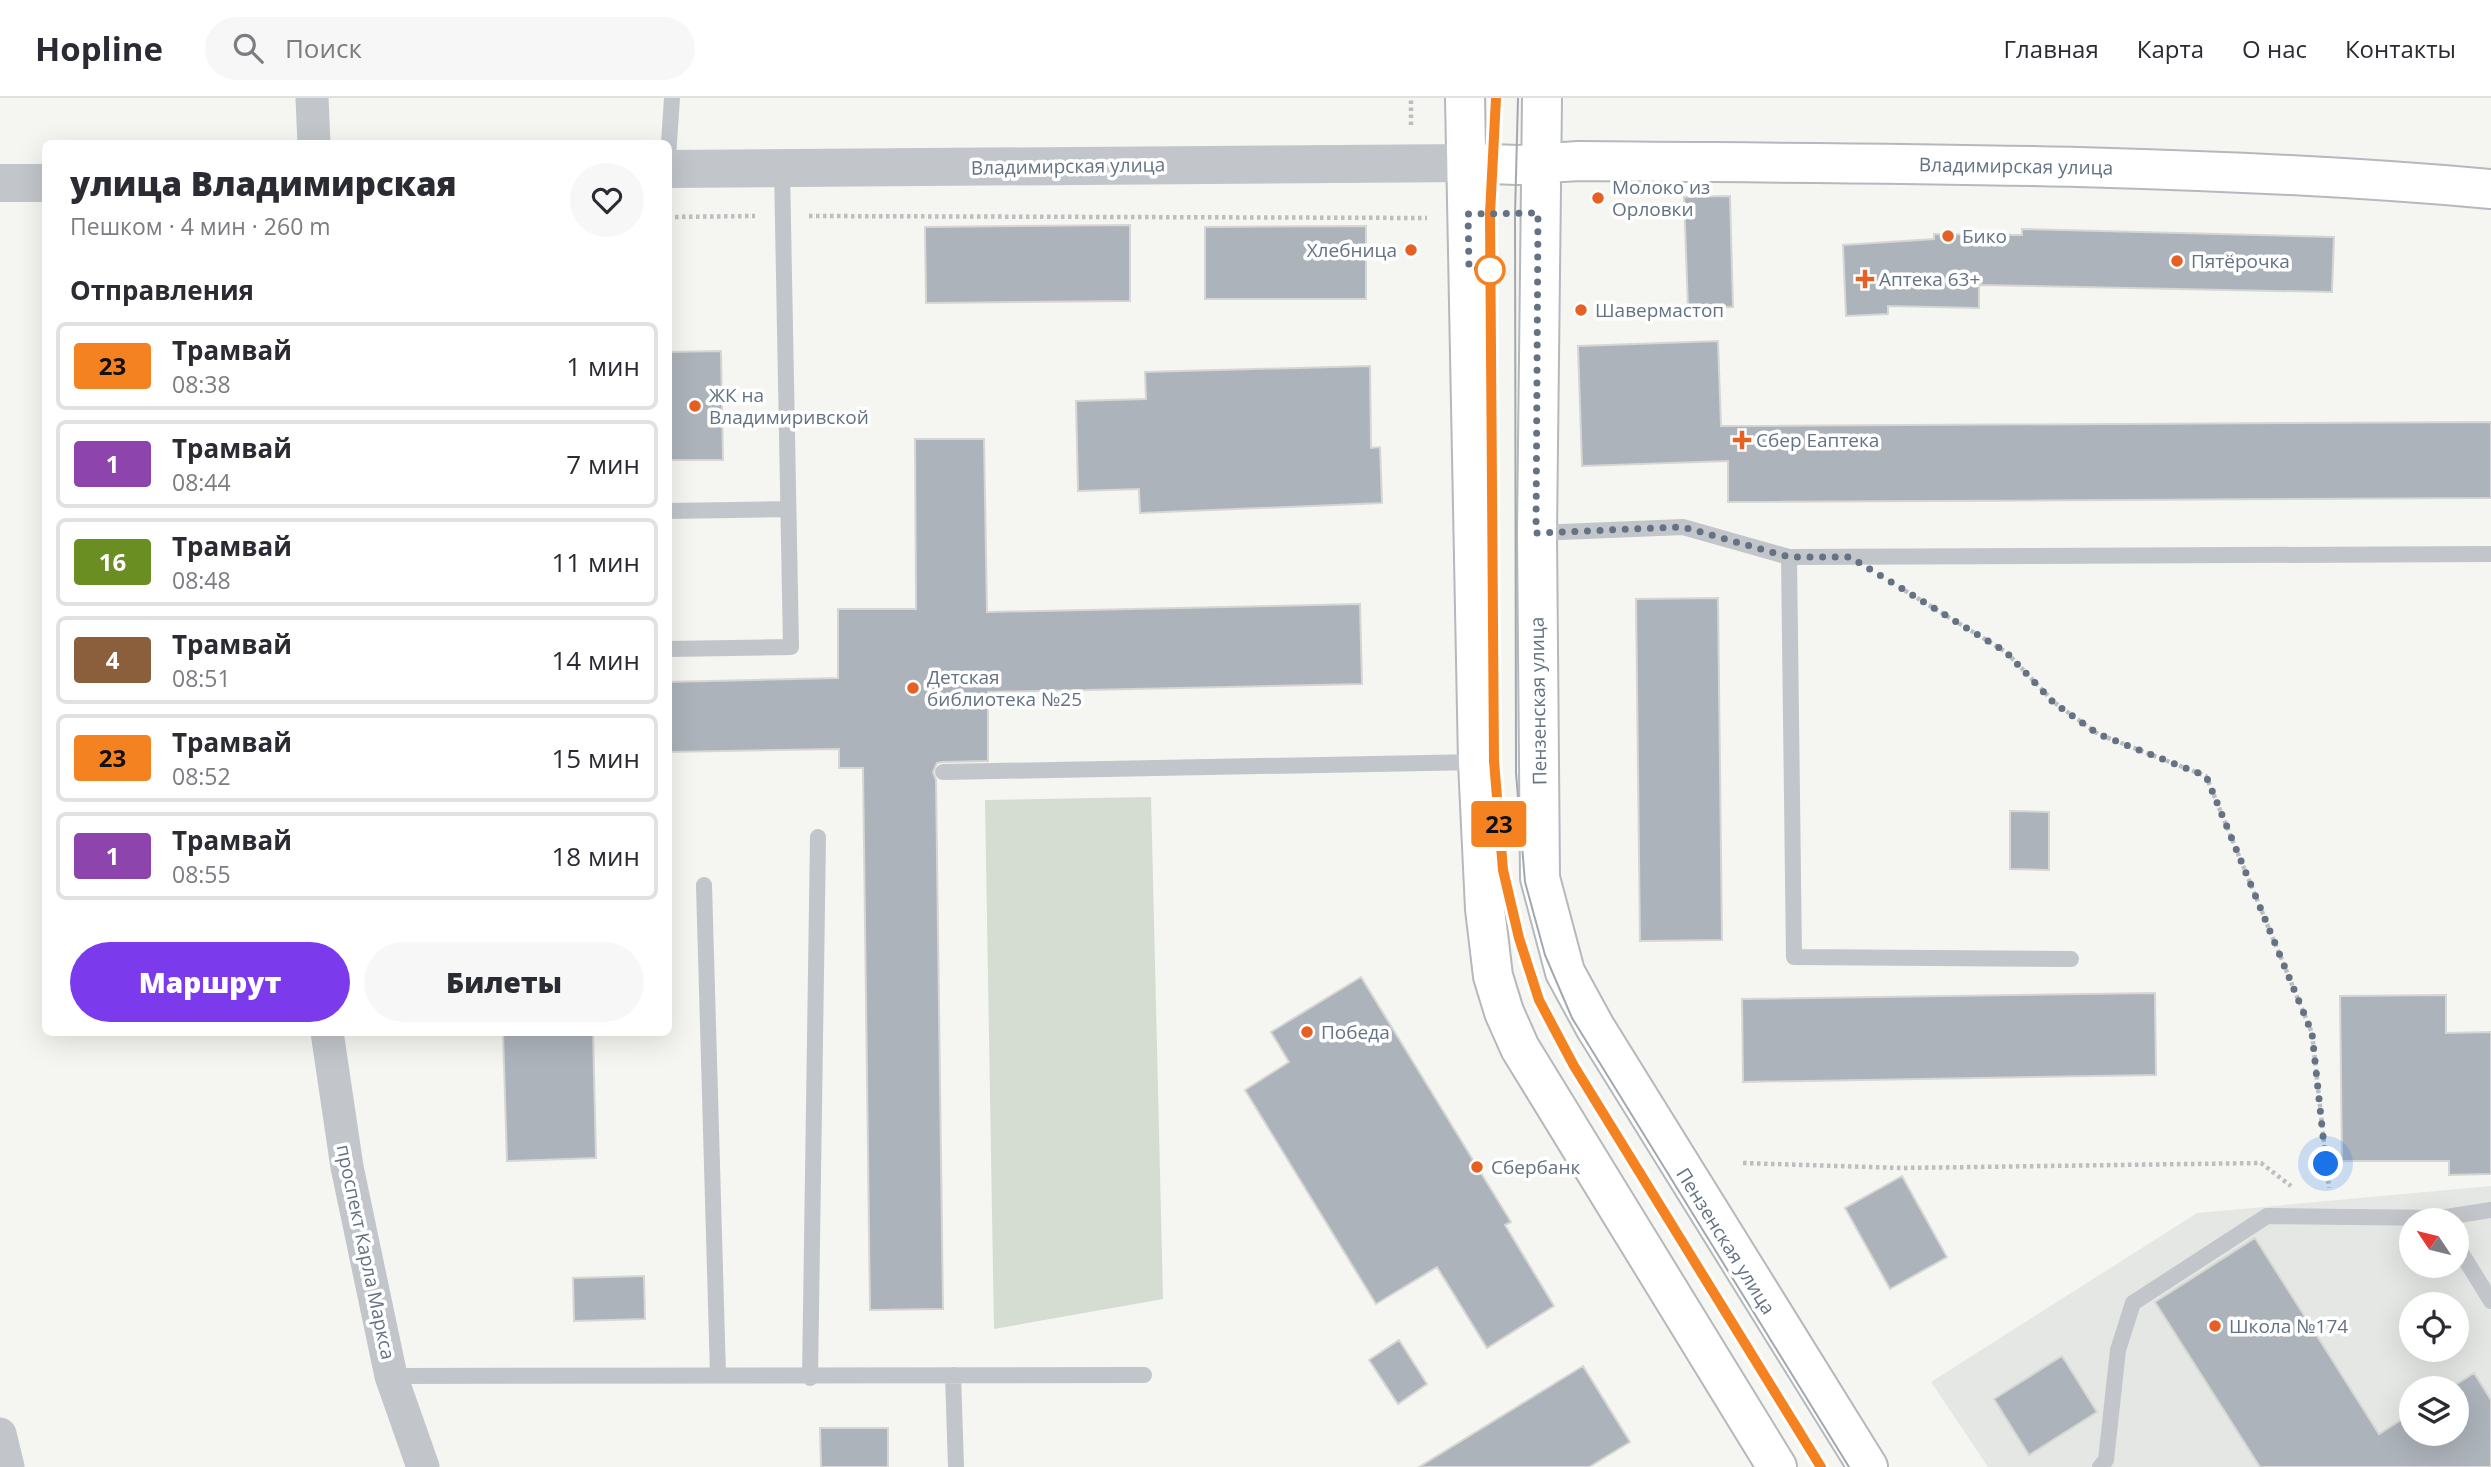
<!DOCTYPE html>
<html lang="ru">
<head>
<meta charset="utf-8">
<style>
	:root { --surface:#fff; --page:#f7f7f7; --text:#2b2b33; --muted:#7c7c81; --line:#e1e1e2; --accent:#7c3aed }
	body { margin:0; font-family:"Open Sans",sans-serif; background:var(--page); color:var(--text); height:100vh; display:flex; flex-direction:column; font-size:26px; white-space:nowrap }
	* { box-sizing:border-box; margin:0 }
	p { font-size:23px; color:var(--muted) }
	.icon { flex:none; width:38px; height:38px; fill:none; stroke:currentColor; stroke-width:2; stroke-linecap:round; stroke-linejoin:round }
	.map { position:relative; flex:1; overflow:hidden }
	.panel { position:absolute; left:42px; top:42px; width:630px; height:896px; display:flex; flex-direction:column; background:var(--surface); border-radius:10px; box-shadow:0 7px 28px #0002 }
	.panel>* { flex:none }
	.badge { padding:0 14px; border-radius:5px; font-size:24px; line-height:46px }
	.needle { width:46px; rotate:305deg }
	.fabs { position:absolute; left:2399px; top:1110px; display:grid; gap:14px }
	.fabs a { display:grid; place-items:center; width:70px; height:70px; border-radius:50%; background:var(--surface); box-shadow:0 7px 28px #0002; font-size:35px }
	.you { position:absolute; width:35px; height:35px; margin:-18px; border:5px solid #fff; border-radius:50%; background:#1a73e8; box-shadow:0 0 0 10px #1a73e833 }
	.map>.badge { position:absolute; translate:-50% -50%; box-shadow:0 0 0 4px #fff }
	h2 { padding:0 28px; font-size:26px; line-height:63px }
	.round { display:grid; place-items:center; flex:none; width:74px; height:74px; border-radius:37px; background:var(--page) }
	.head { display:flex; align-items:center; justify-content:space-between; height:119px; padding:0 28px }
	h1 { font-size:33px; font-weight:800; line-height:52px }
	.cta { display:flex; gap:14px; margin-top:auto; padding:14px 28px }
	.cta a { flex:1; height:80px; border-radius:42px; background:var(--accent); color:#fff; font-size:28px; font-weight:800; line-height:80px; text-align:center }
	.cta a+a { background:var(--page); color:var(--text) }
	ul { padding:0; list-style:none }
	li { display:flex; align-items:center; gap:21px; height:88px; margin:0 14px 10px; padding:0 14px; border:4px solid var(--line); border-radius:10px }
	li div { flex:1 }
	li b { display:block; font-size:26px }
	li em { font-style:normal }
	li .badge { min-width:77px; font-weight:700; text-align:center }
	header { display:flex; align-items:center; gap:42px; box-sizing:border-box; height:98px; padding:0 35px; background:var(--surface); border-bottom:2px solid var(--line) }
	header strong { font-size:33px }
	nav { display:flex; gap:38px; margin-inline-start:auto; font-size:24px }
	.search { width:490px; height:63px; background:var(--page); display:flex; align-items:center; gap:18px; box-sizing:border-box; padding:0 24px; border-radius:38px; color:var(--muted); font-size:26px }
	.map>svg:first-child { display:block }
	.built { fill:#e5e7e5; fill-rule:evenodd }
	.green { fill:#d5dcd2 }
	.building { fill:#adb3ba; stroke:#d6d6d4; stroke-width:2 }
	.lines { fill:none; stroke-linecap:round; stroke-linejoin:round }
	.secondary-casing { stroke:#b4b9be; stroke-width:42 }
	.path { stroke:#bcbec0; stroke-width:4.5; stroke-dasharray:3.5 3.5; stroke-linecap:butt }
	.service { stroke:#c2c5c9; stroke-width:16 }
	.minor { stroke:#c2c5c9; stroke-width:33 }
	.tertiary { stroke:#c2c5c9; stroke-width:38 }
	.secondary { stroke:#fff; stroke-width:38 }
	.tram { stroke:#a3a8ae; stroke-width:2 }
	.line-casing { stroke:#fff; stroke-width:16 }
	.line { stroke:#f58220; stroke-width:10 }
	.walk { stroke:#647283; stroke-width:7; stroke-dasharray:0 12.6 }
	.poi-dot { fill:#e56022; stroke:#fff; stroke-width:2.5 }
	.stop-dot { fill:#fff; stroke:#f58220; stroke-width:3.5 }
	.labels { text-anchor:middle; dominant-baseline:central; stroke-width:7; stroke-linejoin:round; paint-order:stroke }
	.street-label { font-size:19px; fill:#647283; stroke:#fff }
	.poi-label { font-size:19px; fill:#647283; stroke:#fff; text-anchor:start }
</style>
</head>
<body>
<header>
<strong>Hopline</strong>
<div class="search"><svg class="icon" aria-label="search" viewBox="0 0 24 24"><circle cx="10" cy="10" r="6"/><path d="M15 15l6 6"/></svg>Поиск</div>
<nav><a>Главная</a><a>Карта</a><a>О нас</a><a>Контакты</a></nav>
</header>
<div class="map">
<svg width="2491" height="1369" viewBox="0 0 2491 1369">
	<rect width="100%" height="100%" fill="#f5f5f1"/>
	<path class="built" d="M2491 1088V1369H1988L1931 1284 2197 1115ZM2412 1122H2457V1167H2412ZM2412 1206H2457V1251H2412ZM2412 1290H2457V1335H2412Z"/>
	<path class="green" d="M1151 699 1163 1201 994 1231 985 702Z"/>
	<path class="building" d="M1730 98 1733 209 1688 211 1684 99Z
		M1130 127V203L926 205 925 129Z
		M1366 128V201H1205V129Z
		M2022 131 2334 139 2332 194 1979 187V210L1888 208V216L1846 218 1843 147 1934 141V136L2022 137Z
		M1718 243 1721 328 2491 324V400L1728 404V363L1582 368 1578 248Z
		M721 253 723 362H668V254Z
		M1370 268 1371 350 1380 349 1382 405 1140 415 1139 391 1078 393 1076 303 1146 301 1145 274Z
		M915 341H984L987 514 1360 506 1362 586 988 594V663L942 664 937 665 933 674 936 682 943 1211 870 1212 863 670H839V651L668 654V584L838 580V511H916Z
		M1718 500 1722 842 1640 843 1636 501Z
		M2010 713 2049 714V772L2010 771Z
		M1361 879 1511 1124 1505 1127 1554 1208 1487 1250 1437 1169 1376 1206 1245 992 1289 964 1271 934Z
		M2155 895 2156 977 1743 984 1742 901Z
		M2446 897V935L2491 934V1076L2449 1077V1063H2342L2340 898Z
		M503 934H593L596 1060 507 1063Z
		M1902 1078 1947 1159 1890 1191 1845 1110Z
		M2255 1140 2379 1336 2412 1315V1335H2457V1290H2451L2474 1275 2491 1302V1369H2260L2155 1204Z
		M644 1178 645 1221 574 1223 573 1180Z
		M1399 1242 1427 1286 1398 1306 1369 1262Z
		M2062 1258 2097 1314 2029 1357 1994 1301Z
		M1583 1268 1630 1344 1589 1369H1419Z
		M820 1330H888V1369H821Z"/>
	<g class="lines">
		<defs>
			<path id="secondary" d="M1465 0 1478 664 1485 811 1493 878 1504 914 1520 950 1777 1369
				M1542 0 1537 435 1540 780 1565 874 1595 929 1868 1369
				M1467 65 1517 67 1579 63C1883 66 2188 64 2491 91"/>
		</defs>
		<use href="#secondary" class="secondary-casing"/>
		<path class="path" d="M1411 27V0
			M809 118 1427 120
			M668 119 755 118
			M1899 489 2006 554 2055 605 2098 636 2206 678 2312 935 2329 1090
			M1743 1065 1901 1070 2261 1065 2291 1088"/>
		<path class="service" d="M668 59 672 0
			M668 413 788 411
			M1537 435 1683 429 1789 459 2491 456
			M1789 459 1794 859 2071 861
			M668 551 791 549 782 71
			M943 674 1478 664
			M704 787 718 1277
			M2457 1148 2491 1203
			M953 1277 956 1369
			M391 1278 1144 1277
			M810 1280 818 739
			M2100 1369 2106 1362 2118 1252 2133 1205 2267 1118 2440 1120 2491 1112"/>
		<path class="minor" d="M312 0 314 46
			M327 934 347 1069 391 1278 423 1369
			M0 1336 8 1369"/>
		<path class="tertiary" d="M668 71 1467 65
			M0 85H46"/>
		<use href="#secondary" class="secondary"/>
		<path class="tram" d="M1496 0 1490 115 1494 663 1503 772 1519 840 1539 903 1574 968 1821 1369
			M1518 0 1515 116 1516 675 1525 784 1545 857 1572 920 1849 1369"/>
	</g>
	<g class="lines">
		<defs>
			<path id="line" d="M1496 0 1490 116 1494 663 1503 772 1519 840 1539 902 1574 968 1821 1369"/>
		</defs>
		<use href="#line" class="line-casing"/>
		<use href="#line" class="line"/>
		<path class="walk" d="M1490 172 1469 170 1468 116 1538 115 1536 435 1683 429 1789 459H1850L2006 554 2054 605 2098 636 2206 678 2312 935 2326 1066"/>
	</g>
	<g class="poi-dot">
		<circle cx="1598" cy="100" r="7"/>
		<circle cx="1948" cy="138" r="7"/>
		<circle cx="1411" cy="152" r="7"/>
		<circle cx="2177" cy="163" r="7"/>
		<path d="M1861.5 170.5h7v7h7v7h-7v7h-7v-7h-7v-7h7z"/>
		<circle cx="1581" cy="212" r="7"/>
		<circle cx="695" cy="308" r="7"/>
		<path d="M1738.5 331.5h7v7h7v7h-7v7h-7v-7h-7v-7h7z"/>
		<circle cx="913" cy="590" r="7"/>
		<circle cx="1307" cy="934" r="7"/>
		<circle cx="1477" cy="1069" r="7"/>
		<circle cx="2215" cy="1228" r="7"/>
	</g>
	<circle class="stop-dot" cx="1490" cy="172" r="14"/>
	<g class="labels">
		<g class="street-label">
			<text transform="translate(1068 68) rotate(-1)">Владимирская улица</text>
			<text transform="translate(2016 68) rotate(1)">Владимирская улица</text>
			<text transform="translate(1538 603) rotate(-91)">Пензенская улица</text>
			<text transform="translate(1726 1143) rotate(58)">Пензенская улица</text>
			<text transform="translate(366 1154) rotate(78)">проспект Карла Маркса</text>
		</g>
		<g class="poi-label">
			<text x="1612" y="89">Молоко из<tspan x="1612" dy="22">Орловки</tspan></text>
			<text x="1962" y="138">Бико</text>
			<text x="1397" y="152" text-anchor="end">Хлебница</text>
			<text x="2191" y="163">Пятёрочка</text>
			<text x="1879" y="181">Аптека 63+</text>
			<text x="1595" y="212">Шавермастоп</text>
			<text x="709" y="297">ЖК на<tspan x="709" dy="22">Владимиривской</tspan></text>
			<text x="1756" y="342">Сбер Еаптека</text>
			<text x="927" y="579">Детская<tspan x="927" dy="22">библиотека №25</tspan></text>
			<text x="1321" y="934">Победа</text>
			<text x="1491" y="1069">Сбербанк</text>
			<text x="2229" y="1228">Школа №174</text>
		</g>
	</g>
</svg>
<div class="fabs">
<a><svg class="needle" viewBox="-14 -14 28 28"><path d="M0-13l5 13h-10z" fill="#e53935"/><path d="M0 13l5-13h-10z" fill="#7c7c81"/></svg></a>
<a><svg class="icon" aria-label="locate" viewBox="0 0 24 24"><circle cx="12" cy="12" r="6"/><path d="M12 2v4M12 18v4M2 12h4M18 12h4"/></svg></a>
<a><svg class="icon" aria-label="layers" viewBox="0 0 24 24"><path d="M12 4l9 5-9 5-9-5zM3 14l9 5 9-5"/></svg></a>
</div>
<div class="you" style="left:2326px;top:1066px"></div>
<b class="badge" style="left:1499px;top:726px;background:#f58220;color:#111">23</b>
<section class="panel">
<div class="head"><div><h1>улица Владимирская</h1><p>Пешком · 4 мин · 260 m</p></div><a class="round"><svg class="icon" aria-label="heart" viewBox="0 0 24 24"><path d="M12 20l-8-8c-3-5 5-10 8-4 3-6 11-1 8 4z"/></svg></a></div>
<h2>Отправления</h2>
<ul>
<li><span class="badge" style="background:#f58220;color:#111">23</span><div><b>Трамвай</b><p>08:38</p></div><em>1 мин</em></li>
<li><span class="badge" style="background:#8e44ad;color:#fff">1</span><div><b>Трамвай</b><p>08:44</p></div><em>7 мин</em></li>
<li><span class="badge" style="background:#6b8e23;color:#fff">16</span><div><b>Трамвай</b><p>08:48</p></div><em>11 мин</em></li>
<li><span class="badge" style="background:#8b5e3c;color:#fff">4</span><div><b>Трамвай</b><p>08:51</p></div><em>14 мин</em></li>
<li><span class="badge" style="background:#f58220;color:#111">23</span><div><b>Трамвай</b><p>08:52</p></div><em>15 мин</em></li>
<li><span class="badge" style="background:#8e44ad;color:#fff">1</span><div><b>Трамвай</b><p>08:55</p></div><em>18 мин</em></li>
</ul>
<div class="cta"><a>Маршрут</a><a>Билеты</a></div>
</section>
</div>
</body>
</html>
